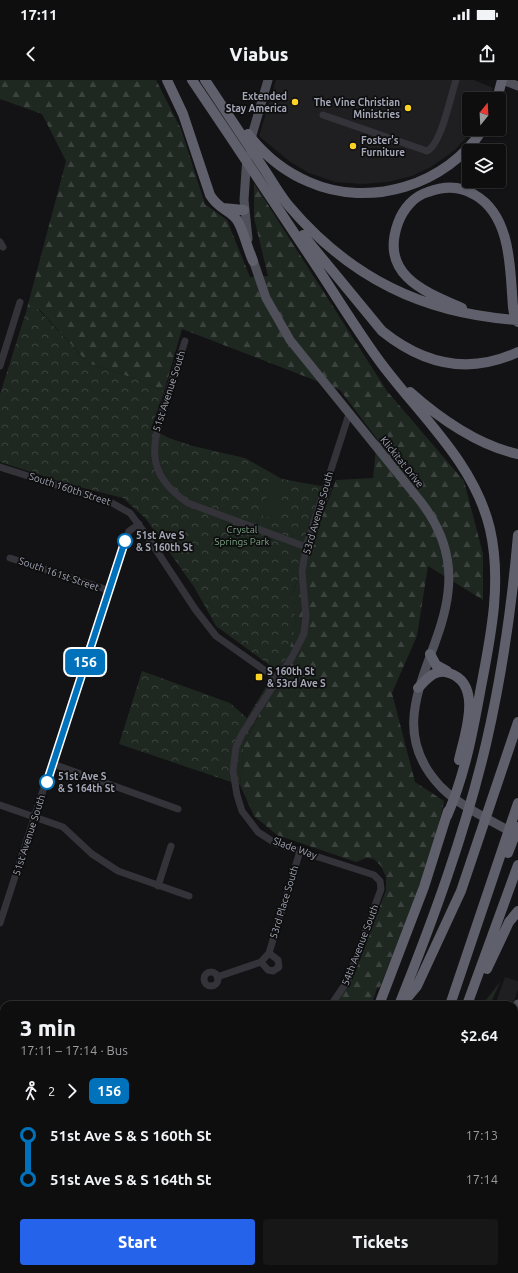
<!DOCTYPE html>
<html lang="en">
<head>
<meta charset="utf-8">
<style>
	:root { --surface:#0e0e0f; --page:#171718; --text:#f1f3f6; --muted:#9b9c9e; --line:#2e2e2f; --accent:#2563eb }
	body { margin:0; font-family:Ubuntu,sans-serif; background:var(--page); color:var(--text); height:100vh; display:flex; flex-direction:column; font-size:15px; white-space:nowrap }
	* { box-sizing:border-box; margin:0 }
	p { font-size:13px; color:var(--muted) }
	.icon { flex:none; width:22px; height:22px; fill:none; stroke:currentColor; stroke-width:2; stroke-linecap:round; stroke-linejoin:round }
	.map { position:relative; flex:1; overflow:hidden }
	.sheet { position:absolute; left:0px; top:921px; width:518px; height:272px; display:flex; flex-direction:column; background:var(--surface); border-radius:12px 12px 0 0; box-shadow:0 1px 3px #0004,0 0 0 1px var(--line) }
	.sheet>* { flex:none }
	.badge { padding:0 8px; border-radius:6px; font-size:14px; line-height:26px }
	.needle { width:26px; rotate:18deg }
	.tools { position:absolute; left:462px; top:12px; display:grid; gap:8px }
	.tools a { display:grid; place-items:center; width:44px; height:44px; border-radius:4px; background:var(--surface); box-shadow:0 1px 3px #0004,0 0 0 1px var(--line); font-size:20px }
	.map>.badge { position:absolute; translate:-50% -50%; box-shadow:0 0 0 2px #fff }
	.legs { display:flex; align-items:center; gap:6px; height:44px; padding:0 20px; font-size:13px }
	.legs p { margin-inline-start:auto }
	.summary { display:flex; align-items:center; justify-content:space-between; height:68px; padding:0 20px }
	h1 { font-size:22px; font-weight:800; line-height:30px }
	.primary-button { display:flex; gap:8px; margin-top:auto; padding:8px 20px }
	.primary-button a { flex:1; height:46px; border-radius:4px; background:var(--accent); color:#fff; font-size:16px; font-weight:800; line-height:46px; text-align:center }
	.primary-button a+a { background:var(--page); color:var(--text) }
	ul { padding:0 20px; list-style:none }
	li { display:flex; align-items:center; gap:14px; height:44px; font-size:15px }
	li i { display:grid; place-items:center; width:6px; height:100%; margin:0 5px; background:currentColor }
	li i::after { content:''; width:10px; height:10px; margin:-5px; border:3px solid; border-radius:50%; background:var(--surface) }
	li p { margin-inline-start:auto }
	li:first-child i { background:linear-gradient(#0000 50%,currentColor 0) }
	li:last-child i { background:linear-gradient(currentColor 50%,#0000 0) }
	.status { display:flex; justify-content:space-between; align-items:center; height:28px; padding:0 20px; background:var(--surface); direction:ltr }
	.status svg { height:11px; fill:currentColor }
	header { display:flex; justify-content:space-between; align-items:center; height:52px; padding:0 20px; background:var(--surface); font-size:18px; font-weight:800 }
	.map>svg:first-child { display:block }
	.built { fill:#1f1e21 }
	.forest { fill:url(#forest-firs) }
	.park { fill:url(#park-crowns) }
	.pitch { fill:#1f2721 }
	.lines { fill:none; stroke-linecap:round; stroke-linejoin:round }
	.minor { stroke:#333339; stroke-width:7 }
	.major { stroke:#4f5059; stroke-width:9 }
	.highway { stroke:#5f606b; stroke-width:10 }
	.line-1-casing { stroke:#fff; stroke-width:9 }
	.line-1 { stroke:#0072bc; stroke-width:6 }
	.poi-dot { fill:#fbd324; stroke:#0e0e0f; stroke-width:1.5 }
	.stop-1-dot { fill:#fff; stroke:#0072bc; stroke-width:2 }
	.labels { text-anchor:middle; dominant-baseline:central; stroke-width:3.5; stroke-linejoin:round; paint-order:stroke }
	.poi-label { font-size:10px; font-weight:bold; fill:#a3a6b6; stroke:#0e0e0f; text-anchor:end }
	.street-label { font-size:10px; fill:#a3a6b6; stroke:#0e0e0f }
	.park-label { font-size:10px; fill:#79a282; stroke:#0e0e0f }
	.stop-label { font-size:10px; font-weight:bold; fill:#a3a6b6; stroke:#0e0e0f; text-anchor:start }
</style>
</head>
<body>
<div class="status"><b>17:11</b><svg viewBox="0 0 49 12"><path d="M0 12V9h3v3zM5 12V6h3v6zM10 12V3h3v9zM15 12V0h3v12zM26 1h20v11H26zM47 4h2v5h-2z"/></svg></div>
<header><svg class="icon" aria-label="back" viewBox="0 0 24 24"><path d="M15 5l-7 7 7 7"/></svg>Viabus<svg class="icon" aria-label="share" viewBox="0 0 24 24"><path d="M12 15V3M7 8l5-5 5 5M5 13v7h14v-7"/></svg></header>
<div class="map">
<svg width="518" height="1193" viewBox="0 0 518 1193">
	<defs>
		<pattern id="forest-firs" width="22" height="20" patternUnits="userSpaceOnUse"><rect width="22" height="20" fill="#1f2721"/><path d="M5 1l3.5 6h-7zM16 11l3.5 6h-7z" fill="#3c433f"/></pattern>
		<pattern id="park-crowns" width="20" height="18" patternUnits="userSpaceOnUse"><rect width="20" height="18" fill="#1f2721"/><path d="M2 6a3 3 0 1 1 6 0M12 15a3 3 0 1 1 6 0" fill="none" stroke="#3c433f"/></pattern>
	</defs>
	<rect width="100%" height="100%" fill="#131214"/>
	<path class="built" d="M276 0H474L493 8 489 19H469V49H474L455 70 431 87 412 96 388 102 362 104 335 102 309 93 289 81 259 56Z
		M505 897 518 901V909L513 925H495Z
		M514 1155 518 1156V1193H448L450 1189H514Z
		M404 1189H428L427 1193H417Z"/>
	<path class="forest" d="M0 0H156L181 49 205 124 227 140 250 197 268 196 254 138V103L387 311 464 401 483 474V520L428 486 417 556 392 613 415 702 444 721C431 785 404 847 380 907L377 909 371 925H335L353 898 386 810V797L381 786 374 779 366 778 356 782 277 755 254 736 240 705 244 665 277 599 296 542 292 515 336 400 373 398 377 359 340 310 182 249 164 312 142 301 88 283 39 229 26 232 66 81 42 34 0 19Z
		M500 902 490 925H482Z
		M191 1189H232L230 1193H188Z
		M317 1189H394L392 1193H314Z"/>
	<path class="park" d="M38 229 88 283 142 301 164 312 151 349 169 358 193 366 245 378 282 399 332 408 292 515 296 542 290 569 244 665 240 705 119 664 142 591 230 623 247 638 276 590 216 546 194 507 146 439 123 418 71 405 0 382V314L26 232Z"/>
	<path class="pitch" d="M269 405 284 408 278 439 263 436Z"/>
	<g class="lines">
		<path class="minor" d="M323 35 427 71C441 65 451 15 456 0
			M0 162 3 167
			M185 261C179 280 172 300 166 320 152 364 143 393 188 423L306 467
			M0 286 20 222
			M0 387 112 423 130 433 147 456 195 529 216 556 277 599
			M10 478 108 510
			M53 684 178 729
			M0 725 63 747 92 774 118 791 189 816
			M158 806 171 766
			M0 843 108 510 129 451 139 444
			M261 882 268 890 273 891 279 887 278 880 269 873
			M204 899a7 7 0 1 1 14 0a7 7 0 1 1-14 0Z
			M217 897 261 882 269 873 300 771
			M331 925 348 900 381 809 380 801 374 795 275 763 258 752 242 731 237 715 233 691 236 667 242 654 292 577 304 554 306 536 302 492 306 467 349 334
			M0 983 4 985
			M0 1116 4 1118
			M125 1193 126 1189"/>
		<path class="major" d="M503 0 518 6
			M250 62 268 0
			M247 76 244 120 248 159
			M251 174 266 218 290 260 421 422C441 448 452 479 448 512 441 580 379 642 441 707 461 727 490 740 515 754
			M514 937 518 924
			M514 981 518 970
			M439 1193 440 1189"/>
		<path class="highway" d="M167 0 183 34 210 115C219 130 229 129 237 140 243 149 248 170 253 181
			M192 0C232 59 271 118 311 178 333 211 354 246 378 279 417 333 474 381 490 449 502 502 491 555 481 607 473 651 465 695 447 736
			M205 0C224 29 243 57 262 86 271 99 279 114 289 126 350 198 424 234 518 240
			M497 19 502 0
			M248 54C264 75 285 92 309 102 370 129 447 105 483 49
			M223 128 244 130
			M303 155 382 251C423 284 469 295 518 272
			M462 228C425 212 379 195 398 143 403 129 414 116 428 112 444 106 461 106 475 115 508 134 510 180 512 213 513 223 512 234 518 242
			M410 312C439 338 479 366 518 374
			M430 574 436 585 447 591
			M418 608C427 599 435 588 449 593 484 604 464 656 459 680
			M508 773 518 747
			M487 889 509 842 518 831
			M402 924 417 906 461 811 518 642
			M379 925 424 807 448 731
			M399 925C433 840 465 753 486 664 502 595 512 525 518 455
			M450 925 518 723
			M467 925 518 785
			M234 1193 237 1189
			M250 1193 252 1189
			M298 1193 301 1189"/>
	</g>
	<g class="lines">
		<defs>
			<path id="line-1" d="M47 702 125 461"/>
		</defs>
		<use href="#line-1" class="line-1-casing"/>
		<use href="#line-1" class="line-1"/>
	</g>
	<g class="poi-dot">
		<circle cx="295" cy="22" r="4"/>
		<circle cx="408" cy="28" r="4"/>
		<circle cx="353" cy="66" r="4"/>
		<rect x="255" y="593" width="8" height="8" rx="2"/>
	</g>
	<g class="stop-1-dot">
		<circle cx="125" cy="461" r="7"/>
		<circle cx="47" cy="702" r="7"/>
	</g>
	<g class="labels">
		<g class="poi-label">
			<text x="287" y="16">Extended<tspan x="287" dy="12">Stay America</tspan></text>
			<text x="400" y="22">The Vine Christian<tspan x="400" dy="12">Ministries</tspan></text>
			<text x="361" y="60" text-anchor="start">Foster's<tspan x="361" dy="12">Furniture</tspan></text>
			<text x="267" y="591" text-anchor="start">S 160th St<tspan x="267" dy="12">&amp; 53rd Ave S</tspan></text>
		</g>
		<g class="street-label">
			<text transform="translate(169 311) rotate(-72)">51st Avenue South</text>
			<text transform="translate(402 382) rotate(51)">Klickitat Drive</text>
			<text transform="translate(70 409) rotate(18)">South 160th Street</text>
			<text transform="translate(318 433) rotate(-74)">53rd Avenue South</text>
			<text transform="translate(59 494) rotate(19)">South 161st Street</text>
			<text transform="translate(29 755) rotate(-72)">51st Avenue South</text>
			<text transform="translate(295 768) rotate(20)">Slade Way</text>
			<text transform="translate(284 822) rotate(-73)">53rd Place South</text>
			<text transform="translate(360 865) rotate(-69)">54th Avenue South</text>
		</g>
		<g class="park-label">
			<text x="242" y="449">Crystal<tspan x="242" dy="12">Springs Park</tspan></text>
		</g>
		<g class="stop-label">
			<text x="136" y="455">51st Ave S<tspan x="136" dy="12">&amp; S 160th St</tspan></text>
			<text x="58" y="696">51st Ave S<tspan x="58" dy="12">&amp; S 164th St</tspan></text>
		</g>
	</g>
</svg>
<div class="tools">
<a><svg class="needle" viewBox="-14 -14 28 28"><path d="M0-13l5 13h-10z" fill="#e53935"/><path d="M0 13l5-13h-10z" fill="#9b9c9e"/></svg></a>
<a><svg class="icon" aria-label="layers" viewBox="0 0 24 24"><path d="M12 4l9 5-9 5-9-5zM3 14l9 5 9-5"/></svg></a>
</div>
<b class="badge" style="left:85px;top:582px;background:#0072bc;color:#fff">156</b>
<section class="sheet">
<div class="summary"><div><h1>3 min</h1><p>17:11 – 17:14 · Bus</p></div><b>$2.64</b></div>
<div class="legs"><svg class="icon" aria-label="walk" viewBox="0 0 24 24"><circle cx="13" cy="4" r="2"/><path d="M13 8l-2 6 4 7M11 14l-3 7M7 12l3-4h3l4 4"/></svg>2<svg class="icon" aria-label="forward" viewBox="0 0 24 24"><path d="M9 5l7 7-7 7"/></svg><b class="badge" style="background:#0072bc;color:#fff">156</b></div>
<ul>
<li><i style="color:#0072bc"></i><b>51st Ave S &amp; S 160th St</b><p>17:13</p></li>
<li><i style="color:#0072bc"></i><b>51st Ave S &amp; S 164th St</b><p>17:14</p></li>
</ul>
<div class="primary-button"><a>Start</a><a>Tickets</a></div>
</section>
</div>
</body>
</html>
